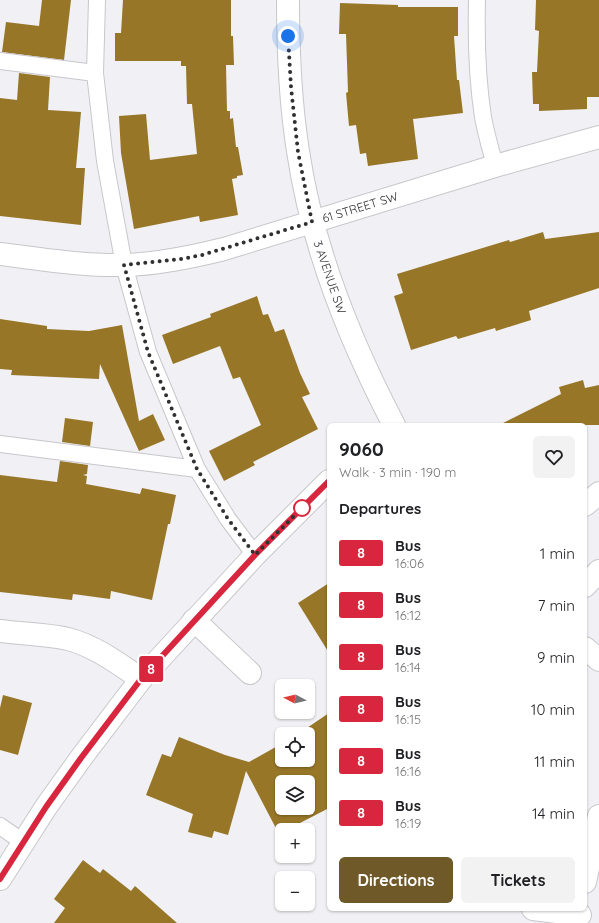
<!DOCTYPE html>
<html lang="en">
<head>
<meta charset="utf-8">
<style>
	:root { --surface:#fff; --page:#f2f2f2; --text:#202124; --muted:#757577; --accent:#6f5929 }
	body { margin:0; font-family:Quicksand,sans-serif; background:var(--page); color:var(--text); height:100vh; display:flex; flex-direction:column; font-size:15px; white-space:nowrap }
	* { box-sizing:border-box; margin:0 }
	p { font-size:13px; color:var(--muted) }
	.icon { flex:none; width:22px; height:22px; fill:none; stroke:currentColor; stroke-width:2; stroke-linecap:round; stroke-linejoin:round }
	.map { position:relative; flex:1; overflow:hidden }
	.side { position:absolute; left:327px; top:423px; width:260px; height:488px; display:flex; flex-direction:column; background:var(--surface); border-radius:6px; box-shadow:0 1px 3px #0004 }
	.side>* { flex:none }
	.badge { padding:0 8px; border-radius:3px; font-size:14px; line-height:26px }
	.needle { width:26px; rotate:277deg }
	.tools { position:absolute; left:275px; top:679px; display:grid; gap:8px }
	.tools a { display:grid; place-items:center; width:40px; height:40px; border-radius:6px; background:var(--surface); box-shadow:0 1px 3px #0004; font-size:20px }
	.you { position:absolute; width:20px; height:20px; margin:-10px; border:3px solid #fff; border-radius:50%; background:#1a73e8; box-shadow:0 0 0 6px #1a73e833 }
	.map>.badge { position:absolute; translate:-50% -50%; box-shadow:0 0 0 2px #fff }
	h2 { padding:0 12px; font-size:15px; line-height:36px }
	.round { display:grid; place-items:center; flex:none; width:42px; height:42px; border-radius:6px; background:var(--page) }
	.head { display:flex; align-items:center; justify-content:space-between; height:68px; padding:0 12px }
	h1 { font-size:19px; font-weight:700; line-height:30px }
	.cta { display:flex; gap:8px; margin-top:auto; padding:8px 12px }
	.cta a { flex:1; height:46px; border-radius:6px; background:var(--accent); color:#fff; font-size:16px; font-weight:700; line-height:46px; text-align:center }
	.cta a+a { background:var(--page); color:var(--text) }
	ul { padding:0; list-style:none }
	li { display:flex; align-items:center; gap:12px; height:52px; padding:0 12px }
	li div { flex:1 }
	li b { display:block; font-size:15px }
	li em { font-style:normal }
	li .badge { min-width:44px; font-weight:700; text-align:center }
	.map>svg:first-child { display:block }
	.building { fill:#977628; fill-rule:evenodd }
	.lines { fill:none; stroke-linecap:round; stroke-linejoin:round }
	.lane-casing { stroke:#c7c7cb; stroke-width:18 }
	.street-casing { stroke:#c7c7cb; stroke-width:24 }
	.secondary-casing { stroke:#c7c7cb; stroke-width:24 }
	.lane { stroke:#fff; stroke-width:16 }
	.street { stroke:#fff; stroke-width:22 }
	.secondary { stroke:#fff; stroke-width:22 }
	.line-casing { stroke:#fff; stroke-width:9 }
	.line { stroke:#d7263d; stroke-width:6 }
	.walk { stroke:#303031; stroke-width:4; stroke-dasharray:0 7.2 }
	.stop-dot { fill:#fff; stroke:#d7263d; stroke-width:2 }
	.labels { text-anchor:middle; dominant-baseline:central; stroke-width:3.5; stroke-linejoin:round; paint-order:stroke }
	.street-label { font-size:12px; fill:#303031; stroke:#fff }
</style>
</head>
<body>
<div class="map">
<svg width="599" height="923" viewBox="0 0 599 923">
	<rect width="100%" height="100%" fill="#f1f1f5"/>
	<path class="building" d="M42 0H71L64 60 2 52 6 22 39 26Z
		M123 0H231V36H233L234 65H226L227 111H230V119L233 118 236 147H238L243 175 237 176V178L232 179 238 215 200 222 199 216 134 229 121 153 119 116 146 114 150 160 197 154 192 104H187L186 66H181V61H115V33H121Z
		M536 0H599V97H587V109L539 111V104H533L532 72H537L539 31 535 30Z
		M340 3 398 5V7H458V36H454L457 80H459L463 113 413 119 418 159 368 166 366 153 360 154 356 125 349 126 346 93 348 92 346 34H339Z
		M19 73 50 77 48 110 81 112 76 168H85L81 225 0 216V98L17 100Z
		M543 232 545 239 599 232V288L529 311 531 320 496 331 495 328 458 339 456 336 411 350 394 296 403 293 397 274 509 240 510 242Z
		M257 296 263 315 268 314 275 332 284 329 300 373 310 394 302 397 318 429 253 462 255 465 224 481 209 451 261 425 240 377 233 379 220 346 173 364 162 335 211 317 210 314Z
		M0 319 47 326V329L89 331 122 325 139 421 153 414 165 440 139 451 100 364 99 379 11 375 12 370 0 369Z
		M583 380 585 388 599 385V425H499L561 394 559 387Z
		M65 418 93 422 90 446 62 442Z
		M60 461 88 465 87 474 83 475 87 476 86 484 140 494 142 488 176 495 170 524H168L152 600 111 591 110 599 73 594 72 600 0 592V475L57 482Z
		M329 583V653L298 603Z
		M3 695 32 703 18 755 0 750V708Z
		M329 713V808L300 823 301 826 292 830H282V835L280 836 246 771 228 835 214 831 212 838 188 832 193 814 146 795 162 754 171 757 179 737 225 755 249 762 281 744 282 760H308V734H298ZM282 782H308V808H282Z
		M83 860 100 873 103 869 131 891 135 886 177 923H54L65 908 54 899Z"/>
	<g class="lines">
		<defs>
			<path id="lane" d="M97 0 95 73 105 161 124 265 148 352 197 469 228 519 255 555
				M477 0C476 39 477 78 483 117 486 134 491 150 495 166
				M0 61 95 73
				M0 444 197 469
				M0 826 23 842"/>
			<path id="street" d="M0 254C41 259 83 266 125 265 159 264 192 257 224 249L495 166 599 137
				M585 505 599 493
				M585 586 599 571
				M194 620 250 673
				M0 631C22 634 46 634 68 639 95 646 119 664 141 679
				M585 882 599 816
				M533 909 580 915"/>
			<path id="secondary" d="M288 0C288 50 290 101 298 151 312 247 349 339 394 425
				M585 648 599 660
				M0 879 46 807 81 758 141 679 255 555 329 481"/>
		</defs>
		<use href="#lane" class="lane-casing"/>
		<use href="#street" class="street-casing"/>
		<use href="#secondary" class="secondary-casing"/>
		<use href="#lane" class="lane"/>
		<use href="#street" class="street"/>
		<use href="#secondary" class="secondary"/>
	</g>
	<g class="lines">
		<defs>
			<path id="line" d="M0 879 46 807 81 758 141 679 255 555 329 481"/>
		</defs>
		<use href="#line" class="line-casing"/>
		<use href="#line" class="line"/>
		<path class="walk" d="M288 36 291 87 298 152 312 222 202 255 181 259 124 265 148 352 197 469 228 519 255 555 302 508"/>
	</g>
	<circle class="stop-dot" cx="302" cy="508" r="8"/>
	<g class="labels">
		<g class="street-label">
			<text transform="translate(360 207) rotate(-17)">61 STREET SW</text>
			<text transform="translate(330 277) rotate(71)">3 AVENUE SW</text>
		</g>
	</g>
</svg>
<div class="tools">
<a><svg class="needle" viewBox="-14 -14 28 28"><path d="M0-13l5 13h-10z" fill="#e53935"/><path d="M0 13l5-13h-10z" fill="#757577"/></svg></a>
<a><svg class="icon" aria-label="locate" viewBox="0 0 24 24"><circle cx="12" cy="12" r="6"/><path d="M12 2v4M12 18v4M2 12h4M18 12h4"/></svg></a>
<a><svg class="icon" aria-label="layers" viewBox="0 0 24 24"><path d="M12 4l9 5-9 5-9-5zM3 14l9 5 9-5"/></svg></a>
<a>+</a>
<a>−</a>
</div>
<div class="you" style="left:288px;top:36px"></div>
<b class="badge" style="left:151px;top:669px;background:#d7263d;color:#fff">8</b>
<section class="side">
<div class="head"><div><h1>9060</h1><p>Walk · 3 min · 190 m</p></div><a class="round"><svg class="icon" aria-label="heart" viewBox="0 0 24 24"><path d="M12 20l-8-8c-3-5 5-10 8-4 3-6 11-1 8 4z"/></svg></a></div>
<h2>Departures</h2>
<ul>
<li><span class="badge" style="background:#d7263d;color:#fff">8</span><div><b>Bus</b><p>16:06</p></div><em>1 min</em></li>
<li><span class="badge" style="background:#d7263d;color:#fff">8</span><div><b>Bus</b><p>16:12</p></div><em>7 min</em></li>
<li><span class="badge" style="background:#d7263d;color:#fff">8</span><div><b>Bus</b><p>16:14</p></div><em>9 min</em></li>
<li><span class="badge" style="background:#d7263d;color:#fff">8</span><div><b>Bus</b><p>16:15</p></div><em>10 min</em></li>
<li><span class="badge" style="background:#d7263d;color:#fff">8</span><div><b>Bus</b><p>16:16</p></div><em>11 min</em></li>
<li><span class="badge" style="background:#d7263d;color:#fff">8</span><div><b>Bus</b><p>16:19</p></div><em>14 min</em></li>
</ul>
<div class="cta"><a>Directions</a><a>Tickets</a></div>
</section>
</div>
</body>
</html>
